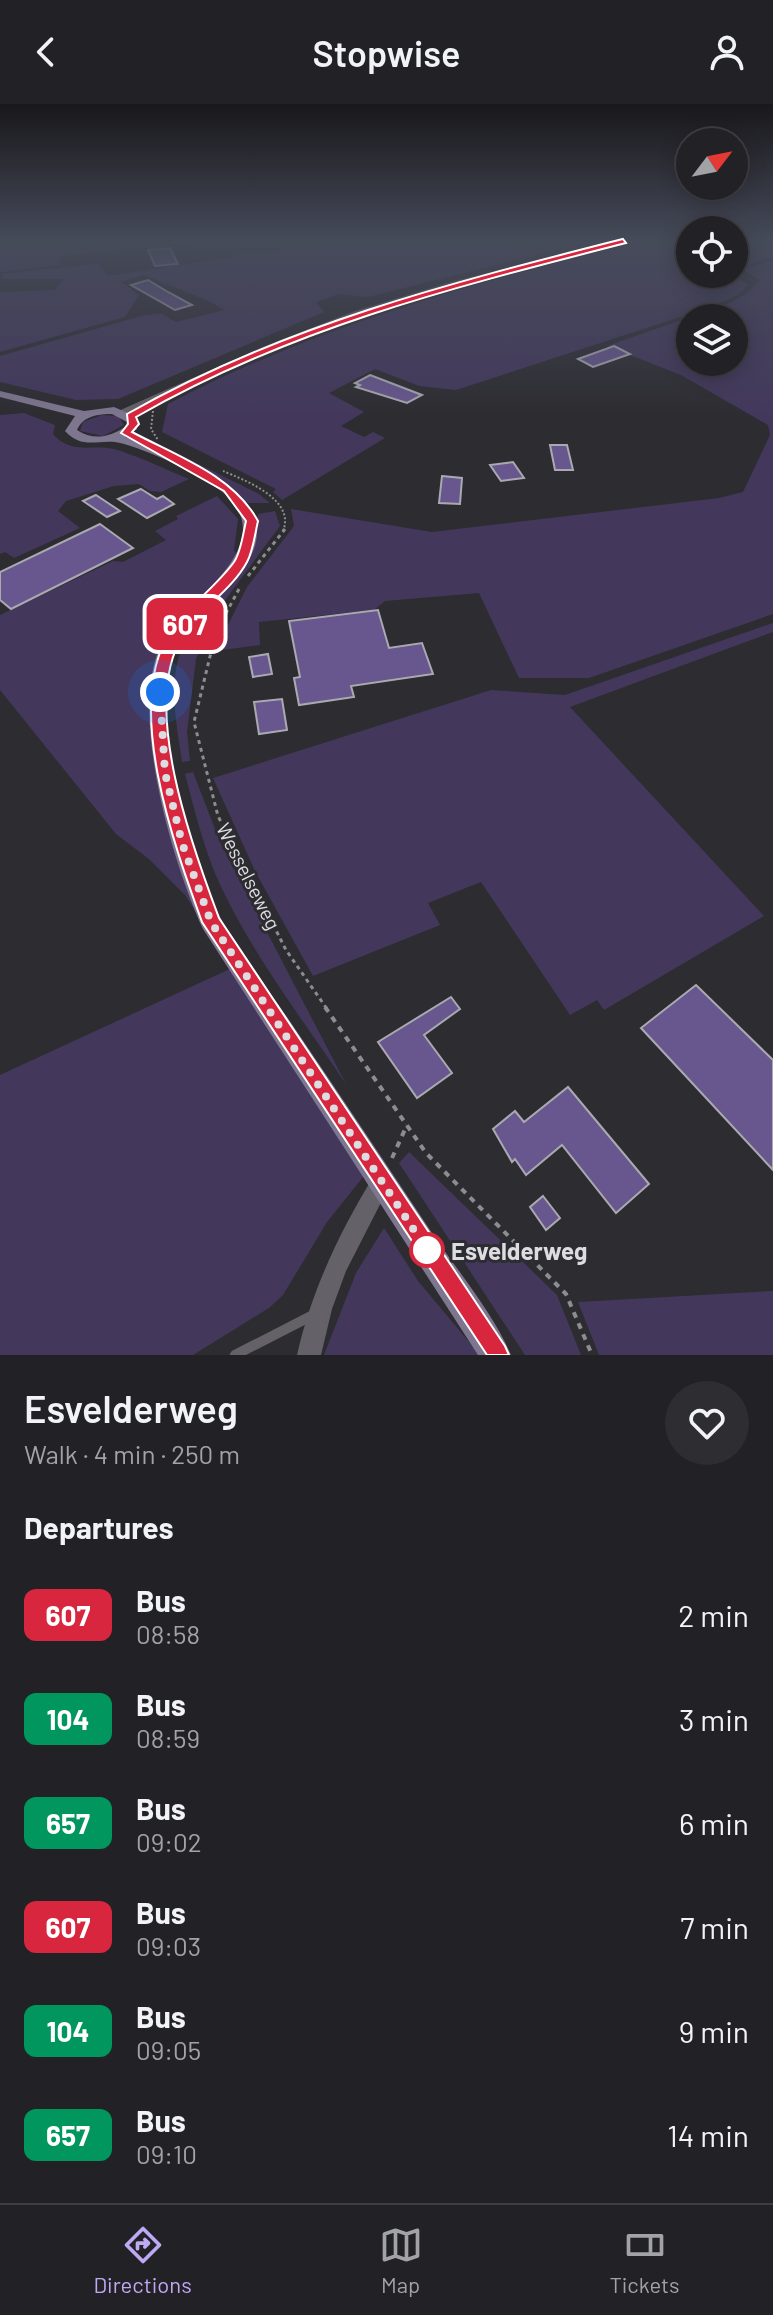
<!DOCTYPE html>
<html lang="en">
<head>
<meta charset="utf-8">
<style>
	:root { --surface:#222125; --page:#2e2e32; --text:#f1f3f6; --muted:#a2a3a7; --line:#3f3e42; --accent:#bea9f4 }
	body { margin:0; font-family:Barlow,sans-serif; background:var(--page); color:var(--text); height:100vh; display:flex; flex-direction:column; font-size:30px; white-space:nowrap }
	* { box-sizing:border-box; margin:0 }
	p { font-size:26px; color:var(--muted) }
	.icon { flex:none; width:44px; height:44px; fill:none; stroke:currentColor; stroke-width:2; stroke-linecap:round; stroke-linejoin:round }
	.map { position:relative; height:1251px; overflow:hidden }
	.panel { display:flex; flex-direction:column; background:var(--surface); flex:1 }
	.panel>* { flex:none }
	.badge { padding:0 16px; border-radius:12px; font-size:28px; line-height:52px }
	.needle { width:52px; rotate:58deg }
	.fabs { position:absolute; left:676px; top:24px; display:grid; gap:16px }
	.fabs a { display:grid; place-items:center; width:72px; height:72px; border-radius:50%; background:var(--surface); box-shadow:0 4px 20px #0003,0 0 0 2px var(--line); font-size:40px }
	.you { position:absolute; width:40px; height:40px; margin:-20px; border:6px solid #fff; border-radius:50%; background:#1a73e8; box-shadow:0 0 0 12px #1a73e833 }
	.map>.badge { position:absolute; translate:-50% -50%; box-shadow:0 0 0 4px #fff }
	h2 { padding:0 24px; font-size:30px; line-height:72px }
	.round { display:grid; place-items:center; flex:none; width:84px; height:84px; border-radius:42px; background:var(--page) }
	.overview { display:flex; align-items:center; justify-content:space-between; height:136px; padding:0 24px }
	h1 { font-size:38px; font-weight:600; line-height:60px }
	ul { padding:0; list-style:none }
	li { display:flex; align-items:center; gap:24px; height:104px; padding:0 24px }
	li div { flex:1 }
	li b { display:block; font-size:30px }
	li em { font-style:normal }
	li .badge { min-width:88px; font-weight:700; text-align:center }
	header { display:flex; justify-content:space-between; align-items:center; height:104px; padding:0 24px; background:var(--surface); font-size:36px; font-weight:600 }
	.dock { display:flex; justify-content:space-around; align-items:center; height:112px; border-top:2px solid var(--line); background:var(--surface); font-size:22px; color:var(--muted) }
	.dock a { display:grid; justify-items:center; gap:4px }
	.dock .current { color:var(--accent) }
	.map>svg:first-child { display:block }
	.green { fill:#43385c; fill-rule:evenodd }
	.building { fill:#67578e; stroke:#aba9b0; stroke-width:2 }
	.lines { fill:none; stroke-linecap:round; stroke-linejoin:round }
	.path-far2 { stroke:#8d8c91; stroke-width:2; stroke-dasharray:2 2; stroke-linecap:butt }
	.path-far1 { stroke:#8d8c91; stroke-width:3; stroke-dasharray:4 4; stroke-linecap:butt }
	.path { stroke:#8d8c91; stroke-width:4; stroke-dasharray:6 6; stroke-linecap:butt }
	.service { stroke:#646268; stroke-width:10 }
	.minor { fill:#646268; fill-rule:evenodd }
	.tertiary { fill:#646268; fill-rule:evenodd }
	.secondary { fill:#7d768e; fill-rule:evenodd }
	.line { fill:#d7263d; stroke:#fff; stroke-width:2 }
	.walk { stroke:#dddce0; stroke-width:8; stroke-dasharray:0 14.4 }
	.stop-dot { fill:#fff; stroke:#d7263d; stroke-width:4 }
	.labels { text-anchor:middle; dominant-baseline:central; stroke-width:6; stroke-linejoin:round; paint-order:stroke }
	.street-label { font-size:20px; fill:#dddce0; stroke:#2d2c31 }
	.near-stop-label { font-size:24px; font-weight:bold; fill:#dddce0; stroke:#2d2c31; text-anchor:start }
</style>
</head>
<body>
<header><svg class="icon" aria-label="back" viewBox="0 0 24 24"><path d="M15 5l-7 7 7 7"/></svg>Stopwise<svg class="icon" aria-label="person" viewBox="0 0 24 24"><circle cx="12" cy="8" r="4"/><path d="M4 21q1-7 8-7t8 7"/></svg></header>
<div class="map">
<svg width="773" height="1251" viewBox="0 0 773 1251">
	<rect width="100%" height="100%" fill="#2d2c31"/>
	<path class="green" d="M0 138H196L59 152 60 161 0 168Z
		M323 138H586L368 193 339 190 316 198 324 208 118 295 76 296 0 278V252L145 211 162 210 176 218 225 206C199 191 172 183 144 171L121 178 139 191 125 213 0 248V188L55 186 64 175H2L3 170 98 160 108 172 233 153V149L297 146Z
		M648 138H690V170H732L749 181 736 192 711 203 456 286 419 282 375 265 329 289 364 308 341 322 364 333 373 328 385 334 282 396 273 388 276 385 162 328 168 300C319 221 483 175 648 138Z
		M734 138H773V152L734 166Z
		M773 156V510L589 574H519L479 489 385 497 374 506 259 518 260 541 215 547 247 483 294 422 291 405 432 428 719 394 743 388 770 331 768 321 681 271 607 242 727 200 745 191 760 176 744 166ZM690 214H734V258H690Z
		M24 309 55 321 53 330C72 352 94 339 118 346 142 354 165 365 189 375L161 388 150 387 139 380 114 382 66 397 58 407 80 424 14 454 5 448 0 450V311Z
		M102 311 118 312 124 321 103 332 80 327 83 318Z
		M132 327 259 390 270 399H248L215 373Z
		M217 392 238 415 234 446 237 452 165 554 159 645 205 822 185 791 149 755 116 730 0 586V511L113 457 123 458 166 436 155 427 178 415 176 412Z
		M275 407 280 422 223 499 196 555 187 628 190 657 182 658C177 622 167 577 183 542 203 495 255 465 258 410Z
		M773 519V528L570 603 764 812 604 906 597 896 570 911 481 778 428 799 440 821 313 872 255 767 213 674 491 586 565 591Z
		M193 668 220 738 346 980C305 919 259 859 226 793 206 754 196 712 185 670Z
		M232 864 367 1068 327 1118 283 1191 269 1204 193 1251H0V971Z
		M409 1048 557 1191 581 1251H525L399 1059Z
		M384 1124 418 1177 480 1251H324L356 1169Z
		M773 1187V1251H599L578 1198Z"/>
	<path class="building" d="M170 144 178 160 155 162 148 146Z
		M148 176 168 188 192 201 175 206 131 181Z
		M614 242 630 250 593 263 578 255Z
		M370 271 422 291 407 299 356 283 360 281 355 279Z
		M550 341H567L573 366H555Z
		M513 358 524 374 501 377 490 361Z
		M442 372 462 374 460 400 439 399Z
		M141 385 157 395 163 392 174 400 147 414 118 395Z
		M96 391 120 407 107 413 83 397Z
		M100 420 133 444 11 505 0 496V468Z
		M378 506 389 544 422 539 433 570 351 582 354 593 299 601 294 574 300 573 289 517Z
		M268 550 272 570 253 573 249 553Z
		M282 595 287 626 259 630 254 598Z
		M696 881 773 956V1066L641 924Z
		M451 893 460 905 424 931 452 969 417 994 378 938Z
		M568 983 649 1080 616 1109 562 1041 526 1071 515 1055 512 1058 493 1025 515 1007 524 1018Z
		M543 1092 560 1114 546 1126 530 1103Z"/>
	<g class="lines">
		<path class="path-far2" d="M153 307 151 325 158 336
			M223 367C244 376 296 395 283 427"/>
		<path class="path-far1" d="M248 472 285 425
			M239 485 216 528 194 618 218 712 286 846 327 905"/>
		<path class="path" d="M325 903 426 1049 566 1190 592 1251
			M392 1054 407 1021"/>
		<path class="service" d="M235 1251 315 1210"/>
		<path class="minor" d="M382 1067 389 1070 392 1077 346 1167 332 1205 321 1251H297C312 1185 340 1127 375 1070Z"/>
		<path class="tertiary" d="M615 138H627L459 181 361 211 125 310 116 308 265 242 355 207 454 177Z"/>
		<path class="secondary" d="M0 287 84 307 114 303 137 313V325L125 333C183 355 306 393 236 474 216 498 186 519 175 549 159 592 169 649 180 692 190 732 202 776 220 813 237 848 265 881 287 913 336 985 384 1057 432 1129 457 1166 495 1212 511 1251H478L203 825C173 760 131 617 158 548 176 502 280 447 229 394 211 374 141 342 115 338 96 336 81 345 65 327L75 312 0 293ZM112 310 127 318 125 323C110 333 93 337 77 326 83 312 98 310 112 310Z"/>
	</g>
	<linearGradient id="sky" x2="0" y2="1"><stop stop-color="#19181b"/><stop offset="0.44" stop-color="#464b5a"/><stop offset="1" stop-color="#464b5a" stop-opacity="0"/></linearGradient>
	<rect width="773" height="313" fill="url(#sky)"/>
	<path class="line" d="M623 135 626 139C455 183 291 224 136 313L139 320 132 328C177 352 233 371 258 417 255 430 253 447 247 458 232 486 200 505 183 532 139 599 193 745 219 814L505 1242 509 1251H487L202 818C175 744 122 599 171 527 189 501 216 483 234 458 241 448 243 430 246 417L224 387 121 329 128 320 127 310C284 221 450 179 623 135Z"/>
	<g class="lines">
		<path class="walk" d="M160 588 165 669 182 739 211 818 431 1152 427 1146"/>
	</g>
	<circle class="stop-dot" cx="427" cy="1146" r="16"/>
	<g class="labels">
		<g class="street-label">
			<text transform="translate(249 772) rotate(63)">Wesselseweg</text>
		</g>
		<g class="near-stop-label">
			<text x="451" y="1146">Esvelderweg</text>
		</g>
	</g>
</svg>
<div class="fabs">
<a><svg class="needle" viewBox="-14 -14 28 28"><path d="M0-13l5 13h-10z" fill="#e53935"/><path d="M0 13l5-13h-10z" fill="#a2a3a7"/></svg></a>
<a><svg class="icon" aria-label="locate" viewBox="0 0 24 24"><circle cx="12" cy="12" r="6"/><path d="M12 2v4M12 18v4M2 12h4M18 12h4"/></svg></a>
<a><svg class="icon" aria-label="layers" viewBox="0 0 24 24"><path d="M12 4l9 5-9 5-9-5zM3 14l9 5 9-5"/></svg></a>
</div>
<div class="you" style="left:160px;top:588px"></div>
<b class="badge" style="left:185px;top:520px;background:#d7263d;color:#fff">607</b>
</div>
<section class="panel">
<div class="overview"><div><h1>Esvelderweg</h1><p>Walk · 4 min · 250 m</p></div><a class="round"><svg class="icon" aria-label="heart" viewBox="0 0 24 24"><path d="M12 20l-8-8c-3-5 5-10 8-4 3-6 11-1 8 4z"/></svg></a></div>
<h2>Departures</h2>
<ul>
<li><span class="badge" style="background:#d7263d;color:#fff">607</span><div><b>Bus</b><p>08:58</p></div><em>2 min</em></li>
<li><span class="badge" style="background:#00965e;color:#fff">104</span><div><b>Bus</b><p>08:59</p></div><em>3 min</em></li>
<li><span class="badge" style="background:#00965e;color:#fff">657</span><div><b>Bus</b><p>09:02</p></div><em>6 min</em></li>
<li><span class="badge" style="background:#d7263d;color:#fff">607</span><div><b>Bus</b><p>09:03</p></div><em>7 min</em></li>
<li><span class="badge" style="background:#00965e;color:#fff">104</span><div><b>Bus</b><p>09:05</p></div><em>9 min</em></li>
<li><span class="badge" style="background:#00965e;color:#fff">657</span><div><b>Bus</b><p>09:10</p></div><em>14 min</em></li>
</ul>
</section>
<nav class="dock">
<a class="current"><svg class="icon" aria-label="directions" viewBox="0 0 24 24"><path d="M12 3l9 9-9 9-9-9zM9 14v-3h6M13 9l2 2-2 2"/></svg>Directions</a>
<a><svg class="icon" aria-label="map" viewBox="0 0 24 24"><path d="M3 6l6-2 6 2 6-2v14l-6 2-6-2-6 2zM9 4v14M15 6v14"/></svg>Map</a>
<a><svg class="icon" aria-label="tickets" viewBox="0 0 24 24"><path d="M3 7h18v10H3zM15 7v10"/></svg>Tickets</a>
</nav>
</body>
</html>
